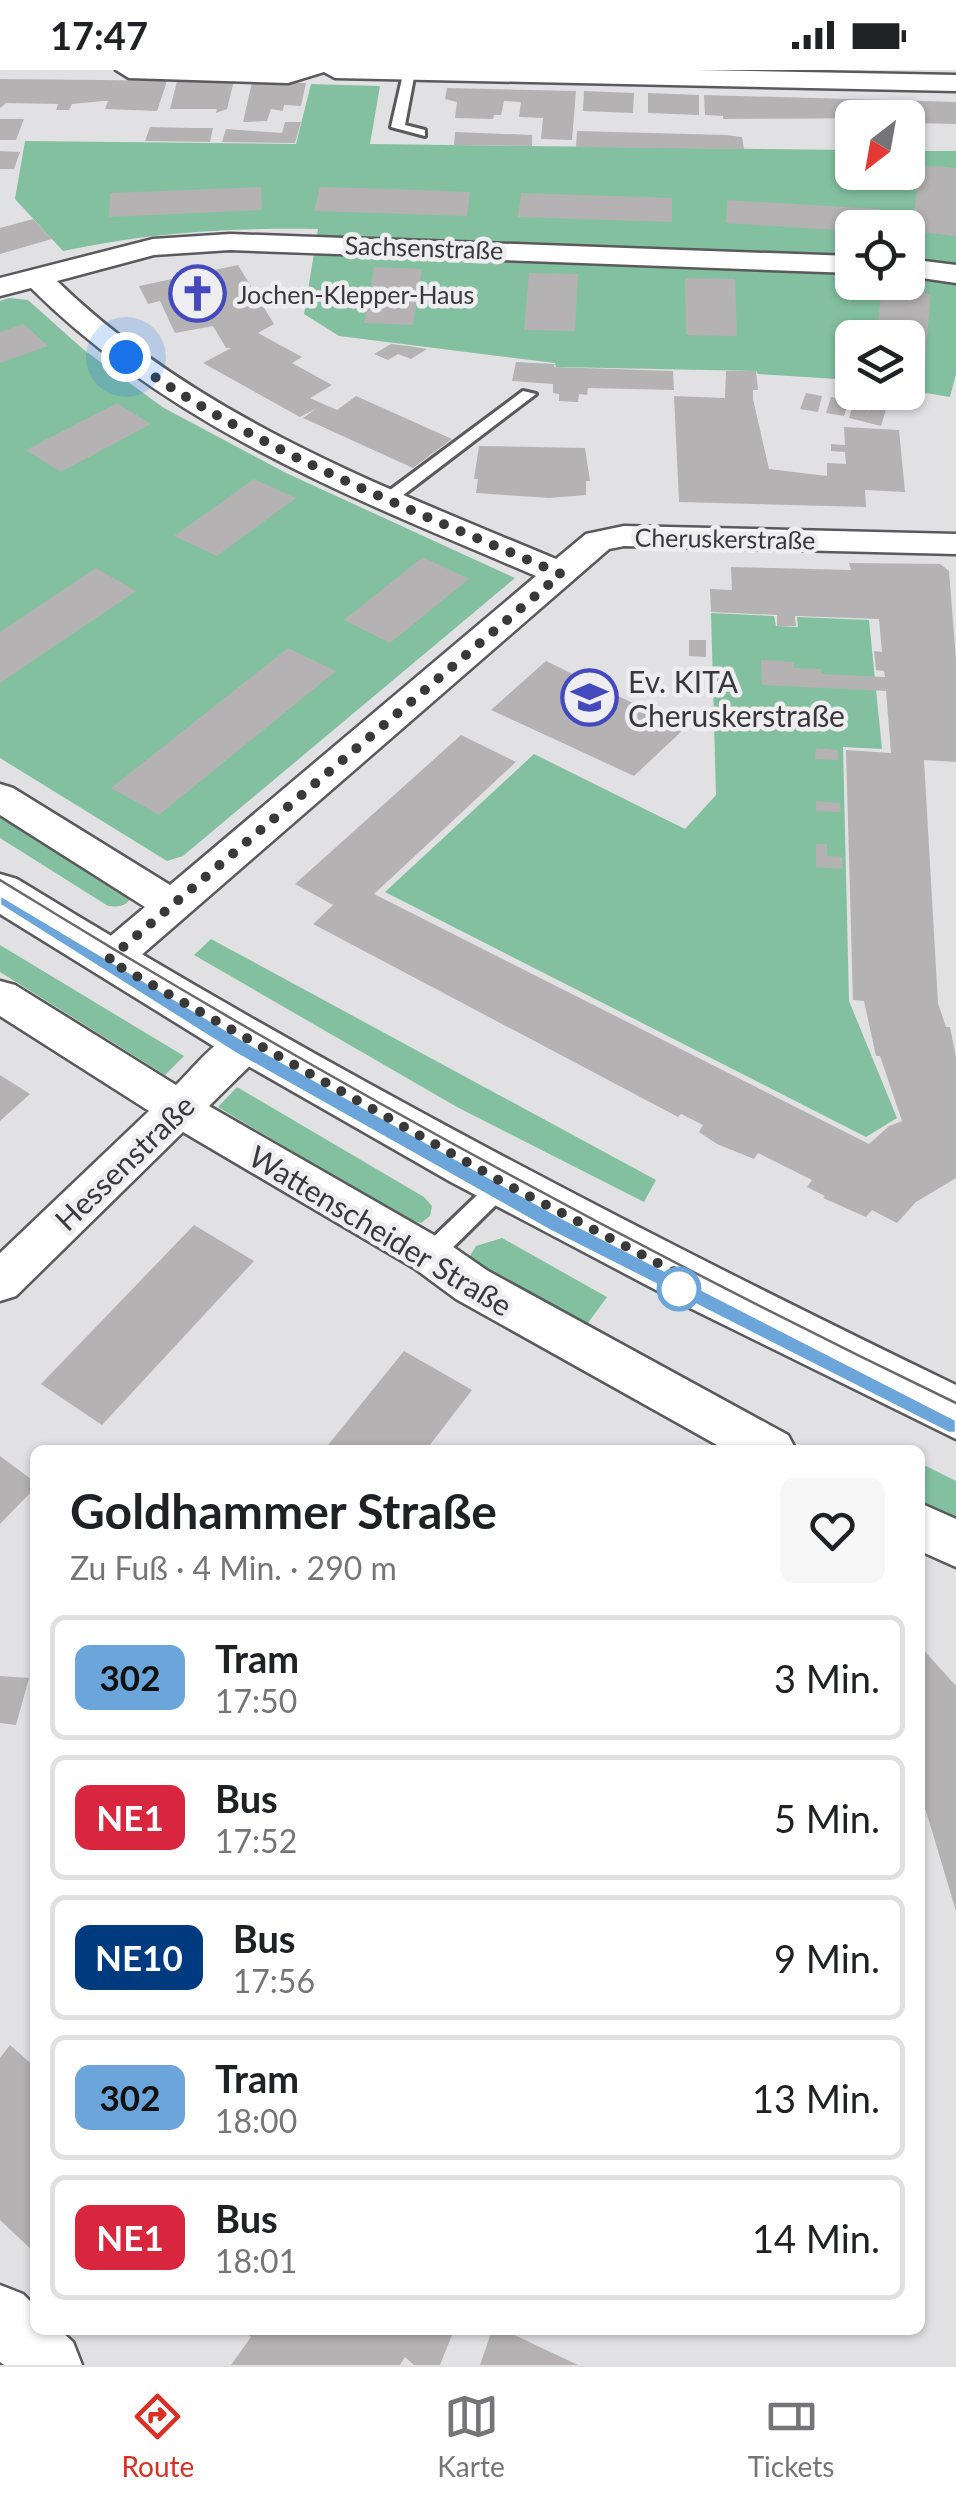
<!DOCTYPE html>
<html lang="de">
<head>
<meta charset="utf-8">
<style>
	:root { --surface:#fff; --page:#f6f6f6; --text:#202124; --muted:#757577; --line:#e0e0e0; --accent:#d93025 }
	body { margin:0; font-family:Lato,sans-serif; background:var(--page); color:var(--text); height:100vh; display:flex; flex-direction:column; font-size:38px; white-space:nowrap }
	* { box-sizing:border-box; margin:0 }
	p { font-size:32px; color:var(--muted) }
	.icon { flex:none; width:55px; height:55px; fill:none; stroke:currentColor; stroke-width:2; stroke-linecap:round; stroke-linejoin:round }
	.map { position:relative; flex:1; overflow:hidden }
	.details { position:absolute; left:30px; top:1375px; width:895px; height:890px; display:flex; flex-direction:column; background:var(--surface); border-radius:15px; box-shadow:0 2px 8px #0004 }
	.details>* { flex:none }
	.badge { padding:0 20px; border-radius:15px; font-size:35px; line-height:65px }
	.needle { width:65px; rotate:211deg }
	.buttons { position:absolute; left:835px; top:30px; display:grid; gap:20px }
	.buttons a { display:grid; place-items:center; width:90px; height:90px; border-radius:15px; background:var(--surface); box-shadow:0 2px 8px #0004; font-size:50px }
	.you { position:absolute; width:50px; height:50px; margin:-25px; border:8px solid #fff; border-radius:50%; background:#1a73e8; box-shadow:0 0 0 15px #1a73e833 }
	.map>.badge { position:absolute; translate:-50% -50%; box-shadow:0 0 0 5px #fff }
	.round { display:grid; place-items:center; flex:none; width:105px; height:105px; border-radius:15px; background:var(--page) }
	.overview { display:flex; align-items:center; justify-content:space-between; height:170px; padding:0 40px }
	h1 { font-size:48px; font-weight:700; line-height:75px }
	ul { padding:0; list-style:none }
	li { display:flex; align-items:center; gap:30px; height:125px; margin:0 20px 15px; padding:0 20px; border:5px solid var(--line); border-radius:15px }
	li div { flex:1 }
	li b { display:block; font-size:38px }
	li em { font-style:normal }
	li .badge { min-width:110px; font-weight:700; text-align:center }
	.status { display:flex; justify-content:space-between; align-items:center; height:70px; padding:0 50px; background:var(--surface); direction:ltr }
	.status svg { height:28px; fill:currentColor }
	.menu { display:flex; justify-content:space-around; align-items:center; height:140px; border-top:2px solid var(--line); background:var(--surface); font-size:28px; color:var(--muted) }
	.menu a { display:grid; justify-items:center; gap:5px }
	.menu .active { color:var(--accent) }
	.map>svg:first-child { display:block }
	.green { fill:#83c0a0; fill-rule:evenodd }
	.building { fill:#b4b2b3 }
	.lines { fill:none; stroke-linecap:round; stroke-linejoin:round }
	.lane-casing { stroke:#5a5a5c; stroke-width:6 }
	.street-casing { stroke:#5a5a5c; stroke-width:5 }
	.secondary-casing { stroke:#5a5a5c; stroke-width:5 }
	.lane { fill:#fff; fill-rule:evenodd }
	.street { fill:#fff; fill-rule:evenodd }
	.secondary { fill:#fff; fill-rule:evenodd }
	.tram { stroke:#69696b; stroke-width:2.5 }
	.line { fill:#6ba5d9; stroke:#fff; stroke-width:2.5 }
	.walk { stroke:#39393a; stroke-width:10; stroke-dasharray:0 18 }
	.stop-dot { fill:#fff; stroke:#6ba5d9; stroke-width:5 }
	.labels { text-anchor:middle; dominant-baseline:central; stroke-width:9; stroke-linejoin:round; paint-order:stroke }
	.far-street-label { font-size:25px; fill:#39393a; stroke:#eeeef1 }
	.far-poi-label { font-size:25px; fill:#39393a; stroke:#eeeef1; text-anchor:start }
	.poi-label { font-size:30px; fill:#39393a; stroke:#eeeef1; text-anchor:start }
	.street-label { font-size:30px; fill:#39393a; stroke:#eeeef1 }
</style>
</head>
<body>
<div class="status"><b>17:47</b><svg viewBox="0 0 49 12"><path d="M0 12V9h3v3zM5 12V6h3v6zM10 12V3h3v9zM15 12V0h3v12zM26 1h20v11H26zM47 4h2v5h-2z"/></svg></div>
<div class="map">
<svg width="956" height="2295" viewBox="0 0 956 2295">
	<rect width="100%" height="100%" fill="#e1e1e4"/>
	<path class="green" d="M311 14 380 16 370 74 852 80V102H908V81H956V304L950 327 908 320V268H852V310L758 304 756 301 556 297 555 293 339 266 304 244 318 159C225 158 155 162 63 181L15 129 25 71 296 74ZM852 158H908V212H852Z
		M9 228 28 230 84 280 164 338 286 403 515 508 183 786 167 791 0 688V231Z
		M711 543 774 546 776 556 798 557 797 547 869 550 882 679 843 677 849 931 897 1048 866 1067 385 822 534 684 685 759 716 725Z
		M0 742 132 826C126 837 120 837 108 836L0 768Z
		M211 869 656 1110 644 1132 457 1037 194 885Z
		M0 875 184 986 165 1005 0 902Z
		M237 1017 424 1127 432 1136 430 1146 421 1153 405 1149 218 1037Z
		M502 1168 607 1227 582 1261 468 1189 476 1176Z
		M920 1393 956 1411V1457L920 1439Z"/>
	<path class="building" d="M0 9 102 10 167 11 157 41 105 39 108 31H103L72 34 69 40H56L58 34 6 33 0 38Z
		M177 11H234L227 39 216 43 217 39H170Z
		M252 12 306 13 301 36 284 35 283 41 271 39 267 51 243 52Z
		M447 18 576 21 572 70 541 69 543 48 519 47 521 32 504 31 501 45H494L493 49 455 48 457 32 445 29Z
		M584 21 634 23 633 43 583 41Z
		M648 23 699 25V45L648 43Z
		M704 25 956 32V54L916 53 908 51V48L723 49V46L705 45Z
		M0 49H24L16 70H0Z
		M285 52H301L295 73 222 72 226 59 282 63Z
		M150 57 192 58H213L210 72 145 71Z
		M577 61 726 65 742 67 744 79 576 77Z
		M455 62 532 65V76L454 75Z
		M0 81 20 82 14 99H0Z
		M920 95 956 98V166L912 161Z
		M261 117 262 140 109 147 110 123Z
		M320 117 394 119 470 122 467 146 314 141Z
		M521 123 672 128V152L518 147Z
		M727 130 880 139V158H852V161L726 153Z
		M33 149 52 169 0 184V158Z
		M238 195 274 254 258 263 302 287 292 293 332 315 310 328 337 340 356 326 452 369 413 398 303 348 317 338 300 347 203 293 231 278H226L213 256 175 263 160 231 148 234 139 216Z
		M374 197 422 199 413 255 364 253Z
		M529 203 578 204 575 261 524 260Z
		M685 208 735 209 737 266 686 265Z
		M882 219 931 224 924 300 908 298V268H876Z
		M24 254 48 276 0 293V262Z
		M391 274 409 276 427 279 411 289 398 284 388 290 374 284Z
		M516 292 555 294 554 297 673 301 674 320 588 318 587 325 579 324 578 332 559 331V324L553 323V314L512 311Z
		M726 301H756L758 320H753V329L769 399 827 406V393L846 394 845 382 831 381V374L845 375 844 357 899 360 905 422 865 420 866 437 679 432 674 326 725 328Z
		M806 323 822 326 818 342 800 339Z
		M831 327 849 330 844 346 826 343Z
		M854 331 870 333 867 346 871 333 887 336 881 356 849 348Z
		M117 333 151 354 61 402 26 380Z
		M479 376 585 378 590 411H586V425L549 428 476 423 478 409H474Z
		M254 409 296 428 217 486 174 466Z
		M423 487 469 509 390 573 344 550Z
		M849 493 940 494 949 501 956 589V692L924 690 938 933 946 957H950L956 987V1108L916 1132 897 1153 872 1140 866 1147 823 1128 825 1126 807 1117 812 1110 758 1083 754 1089 717 1074 699 1062 703 1055 681 1044 678 1047 313 854 333 835 295 814 461 665 516 692 374 824 869 1074 889 1056 902 1051 880 986H876L864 931 853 930 846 680 891 683 886 621 762 615 761 590 794 592V598L821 599V604L885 607 884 601 876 600 874 581 882 582 879 549 795 546 796 556H777V545L711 542 710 519 732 520 731 497 851 500Z
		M96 498 136 521 0 613V562Z
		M689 570H706V587L689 586Z
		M288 578 336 601 159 745 111 718Z
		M546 591 641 637 684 659 634 706 491 640Z
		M816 678 838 680V690L815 689Z
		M816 731 840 733 841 742 816 741Z
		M816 774H827V786L842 787 843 799 816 797Z
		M0 1005 30 1024 0 1051Z
		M194 1155 254 1191 102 1355 41 1314Z
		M404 1281 472 1320 426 1380H324Z
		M0 1386 35 1412V1418L0 1454Z
		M920 1576 956 1616V1841L920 1721Z
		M0 1606 29 1608 16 1655 0 1653Z
		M10 1975 35 1997V2183L0 2150V1988Z
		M243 2260H454L440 2295H414L405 2287 400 2295H231L251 2267Z
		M492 2260H504L578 2295H480Z"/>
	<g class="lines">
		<defs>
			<path id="lane" d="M404 0 415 2 405 55 425 60V66L391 57Z
				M523 321 536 324 394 432H382V426Z
				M504 1104 512 1107 515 1113 512 1119 438 1192H422L419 1185 422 1178 496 1107Z"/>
			<path id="street" d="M116 0H698L956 5V21L335 8 324 2 288 13 129 8Z
				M230 164 852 186V203L230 180 154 185 57 211C197 347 379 415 556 489L586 464 624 456 956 464V484L624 476 609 479 123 901 109 905 95 901 89 890 95 879 145 837 0 745V714L13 718 170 815 536 506C354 428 174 360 31 218L0 226V208L153 169Z
				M908 189 956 195V213L908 206Z
				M0 911 15 915 176 1015C199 993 228 950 263 961L269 972 263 983 209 1036 446 1172 488 1201 788 1365 796 1380H726L456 1229 414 1198 183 1062 16 1226 0 1231V1183L149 1041 0 946Z
				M920 1433 956 1449V1497L920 1481Z
				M0 2215 23 2224 35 2236V2260H60L73 2272 82 2295H4L0 2292Z"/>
			<path id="secondary" d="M0 804 17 809C321 996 635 1160 956 1315V1369L692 1239 451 1112 215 977 0 844Z"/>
		</defs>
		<use href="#lane" class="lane-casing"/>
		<use href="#street" class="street-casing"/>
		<use href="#secondary" class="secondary-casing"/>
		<use href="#lane" class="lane"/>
		<use href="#street" class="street"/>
		<use href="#secondary" class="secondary"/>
		<path class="tram" d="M0 810C310 1001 628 1175 956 1333
			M0 831C310 1023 629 1196 956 1356"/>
	</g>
	<path class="line" d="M0 825 248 973 562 1148 956 1350V1363H949L549 1160 235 983 0 835Z"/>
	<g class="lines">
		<path class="walk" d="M126 287C258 382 413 440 561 504L108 890 504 1113 681 1205 679 1219"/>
	</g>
	<defs>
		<symbol id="church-ring" viewBox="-11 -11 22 22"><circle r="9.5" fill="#eeeef1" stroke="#4449be" stroke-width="1.5"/><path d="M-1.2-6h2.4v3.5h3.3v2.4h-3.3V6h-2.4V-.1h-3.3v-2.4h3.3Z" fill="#4449be"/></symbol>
		<symbol id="school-ring" viewBox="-11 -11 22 22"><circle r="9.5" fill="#eeeef1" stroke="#4449be" stroke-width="1.5"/><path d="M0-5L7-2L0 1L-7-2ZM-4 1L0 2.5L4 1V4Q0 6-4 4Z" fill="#4449be"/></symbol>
	</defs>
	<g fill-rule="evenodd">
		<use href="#church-ring" x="166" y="192" width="63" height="63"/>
		<use href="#school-ring" x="558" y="596" width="63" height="63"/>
	</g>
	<circle class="stop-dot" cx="679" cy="1219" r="20"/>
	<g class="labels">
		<g class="far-street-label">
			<text transform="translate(424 177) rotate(2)">Sachsenstraße</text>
			<text transform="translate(725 468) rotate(1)">Cheruskerstraße</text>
		</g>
		<g class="far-poi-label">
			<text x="237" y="224">Jochen-Klepper-Haus</text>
		</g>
		<g class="poi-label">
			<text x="628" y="611">Ev. KITA<tspan x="628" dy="34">Cheruskerstraße</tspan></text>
		</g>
		<g class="street-label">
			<text transform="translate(124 1092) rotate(-44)">Hessenstraße</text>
			<text transform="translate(381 1160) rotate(31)">Wattenscheider Straße</text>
		</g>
	</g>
</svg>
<div class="buttons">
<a><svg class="needle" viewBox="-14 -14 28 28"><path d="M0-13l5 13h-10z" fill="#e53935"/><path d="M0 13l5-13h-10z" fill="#757577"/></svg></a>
<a><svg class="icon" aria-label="locate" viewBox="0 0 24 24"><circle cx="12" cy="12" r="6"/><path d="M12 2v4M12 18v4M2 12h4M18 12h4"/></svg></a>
<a><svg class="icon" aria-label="layers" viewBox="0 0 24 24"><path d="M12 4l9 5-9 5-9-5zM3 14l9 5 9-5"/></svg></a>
</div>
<div class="you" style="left:126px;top:287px"></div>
<section class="details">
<div class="overview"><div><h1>Goldhammer Straße</h1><p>Zu Fuß · 4 Min. · 290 m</p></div><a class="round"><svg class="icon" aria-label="heart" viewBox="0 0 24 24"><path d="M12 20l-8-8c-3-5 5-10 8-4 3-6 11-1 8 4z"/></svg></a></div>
<ul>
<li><span class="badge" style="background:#6ba5d9;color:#111">302</span><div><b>Tram</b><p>17:50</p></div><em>3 Min.</em></li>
<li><span class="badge" style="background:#d7263d;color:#fff">NE1</span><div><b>Bus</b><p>17:52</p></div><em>5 Min.</em></li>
<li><span class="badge" style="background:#003b80;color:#fff">NE10</span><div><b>Bus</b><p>17:56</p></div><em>9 Min.</em></li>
<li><span class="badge" style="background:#6ba5d9;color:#111">302</span><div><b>Tram</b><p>18:00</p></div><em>13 Min.</em></li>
<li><span class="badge" style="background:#d7263d;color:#fff">NE1</span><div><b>Bus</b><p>18:01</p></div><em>14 Min.</em></li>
</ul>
</section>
</div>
<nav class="menu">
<a class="active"><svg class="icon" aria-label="directions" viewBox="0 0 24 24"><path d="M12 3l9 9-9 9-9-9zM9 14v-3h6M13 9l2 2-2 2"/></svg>Route</a>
<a><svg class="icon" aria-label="map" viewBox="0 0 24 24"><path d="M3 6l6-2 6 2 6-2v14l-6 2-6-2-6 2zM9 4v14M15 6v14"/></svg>Karte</a>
<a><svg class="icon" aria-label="tickets" viewBox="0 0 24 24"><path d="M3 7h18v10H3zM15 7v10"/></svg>Tickets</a>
</nav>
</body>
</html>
